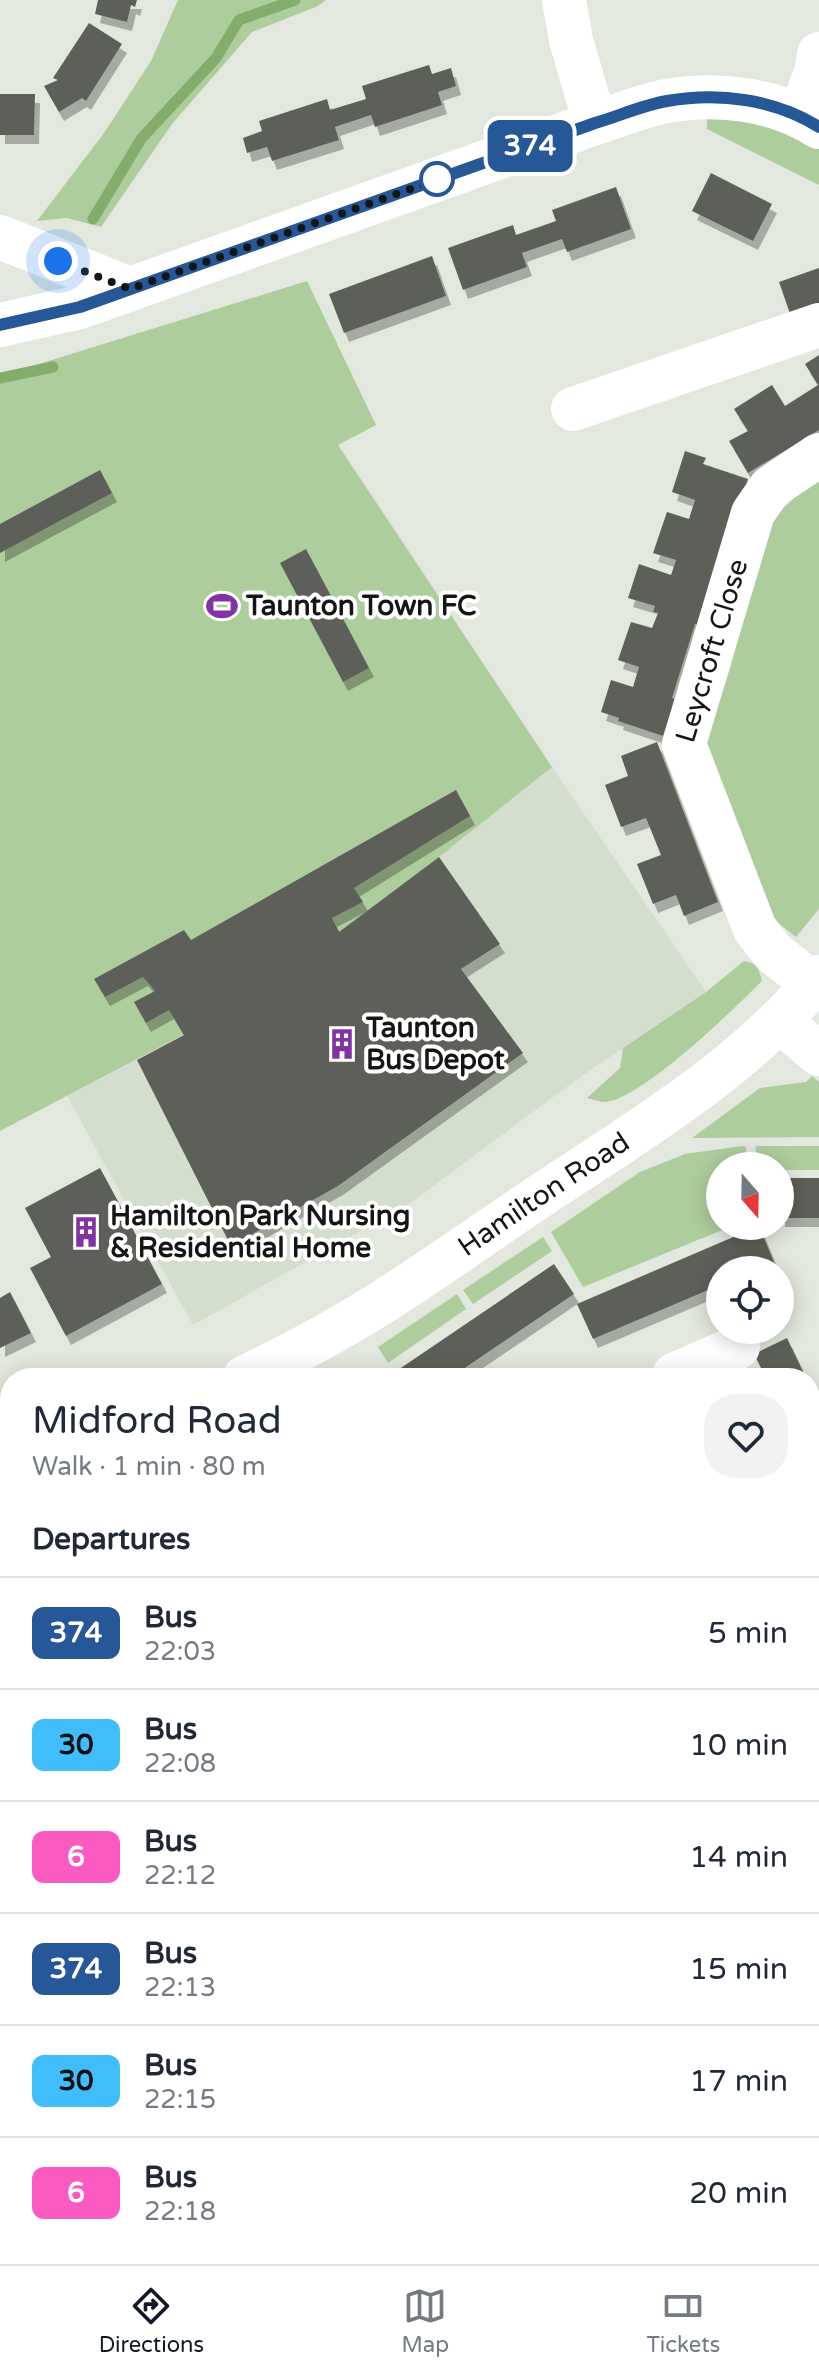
<!DOCTYPE html>
<html lang="en">
<head>
<meta charset="utf-8">
<style>
	:root { --surface:#fff; --page:#f2f2f3; --text:#1f2937; --muted:#747a83; --line:#e0e1e3; --accent:#111827 }
	body { margin:0; font-family:"Varela Round",sans-serif; background:var(--page); color:var(--text); height:100vh; display:flex; flex-direction:column; font-size:30px; white-space:nowrap }
	* { box-sizing:border-box; margin:0 }
	p { font-size:26px; color:var(--muted) }
	.icon { flex:none; width:44px; height:44px; fill:none; stroke:currentColor; stroke-width:2; stroke-linecap:round; stroke-linejoin:round }
	.map { position:relative; flex:1; overflow:hidden }
	.panel { position:absolute; left:0px; top:1368px; width:820px; height:896px; display:flex; flex-direction:column; background:var(--surface); border-radius:32px 32px 0 0; box-shadow:0 4px 20px #0003 }
	.panel>* { flex:none }
	.badge { padding:0 16px; border-radius:12px; font-size:28px; line-height:52px }
	.needle { width:52px; rotate:160deg }
	.fabs { position:absolute; left:706px; top:1152px; display:grid; gap:16px }
	.fabs a { display:grid; place-items:center; width:88px; height:88px; border-radius:50%; background:var(--surface); box-shadow:0 4px 20px #0003; font-size:40px }
	.you { position:absolute; width:40px; height:40px; margin:-20px; border:6px solid #fff; border-radius:50%; background:#1a73e8; box-shadow:0 0 0 12px #1a73e833 }
	.map>.badge { position:absolute; translate:-50% -50%; box-shadow:0 0 0 4px #fff }
	h2 { padding:0 32px; font-size:30px; line-height:72px }
	.round { display:grid; place-items:center; flex:none; width:84px; height:84px; border-radius:32px; background:var(--page) }
	.summary { display:flex; align-items:center; justify-content:space-between; height:136px; padding:0 32px }
	h1 { font-size:38px; font-weight:600; line-height:60px }
	ul { padding:0; list-style:none }
	li { display:flex; align-items:center; gap:24px; height:112px; padding:0 32px; border-top:2px solid var(--line) }
	li div { flex:1 }
	li b { display:block; font-size:30px }
	li em { font-style:normal }
	li .badge { min-width:88px; font-weight:700; text-align:center }
	.tab-bar { display:flex; justify-content:space-around; align-items:center; height:112px; border-top:2px solid var(--line); background:var(--surface); font-size:22px; color:var(--muted) }
	.tab-bar a { display:grid; justify-items:center; gap:4px }
	.tab-bar .current { color:var(--accent) }
	.map>svg:first-child { display:block }
	.built { fill:#d3decd }
	.green { fill:#aecd9d }
	.lines { fill:none; stroke-linecap:round; stroke-linejoin:round }
	.stream { stroke:#84ad6b; stroke-width:11 }
	.building { fill:#5b6158; filter:url(#shadow) }
	.minor { stroke:#fff; stroke-width:44 }
	.line-casing { stroke:#fff; stroke-width:18 }
	.line { stroke:#265797; stroke-width:12 }
	.walk { stroke:#141613; stroke-width:8; stroke-dasharray:0 14.4 }
	.stop-dot { fill:#fff; stroke:#265797; stroke-width:4 }
	.labels { text-anchor:middle; dominant-baseline:central; stroke-width:8; stroke-linejoin:round; paint-order:stroke }
	.poi-label { font-size:28px; font-weight:bold; fill:#141613; stroke:#fff; text-anchor:start }
	.street-label { font-size:28px; fill:#141613; stroke:#fff }
</style>
</head>
<body>
<div class="map">
<svg width="819" height="2264" viewBox="0 0 819 2264">
	<defs>
		<filter id="shadow"><feDropShadow dx="5" dy="9" stdDeviation="0" flood-color="#0004"/></filter>
	</defs>
	<rect width="100%" height="100%" fill="#e2e8de"/>
	<path class="built" d="M552 767 706 992 579 1078 409 1204 193 1325 67 1096 251 999 439 857Z"/>
	<path class="green" d="M178 0H326L318 6 252 32 172 124 101 227 67 218 37 221 104 133 151 61Z
		M707 113 757 121 819 146V185L707 129Z
		M307 281 376 425 338 445 552 767 439 857 251 999 0 1131V376Z
		M819 477V909L796 937 778 923 751 919 703 749 730 668 769 520Z
		M744 961C757 963 759 968 762 981 734 1009 642 1099 605 1102 600 1102 592 1099 587 1098L620 1068 623 1048 706 992Z
		M812 1076 819 1082V1137L692 1138 760 1088 806 1082Z
		M742 1146 746 1147 747 1166H720V1226H732L583 1287 551 1232 640 1172 685 1154Z
		M756 1146H819V1170H780V1166H755Z
		M543 1237 552 1251 473 1304 463 1290Z
		M457 1294 466 1309 388 1363 378 1347Z"/>
	<g class="lines">
		<path class="stream" d="M93 219 141 139 216 58 239 20 295 0
			M0 378 53 367"/>
	</g>
	<path class="building" d="M98 0H137L135 7 131 5 127 22 95 14Z
		M89 23 122 44 86 101 82 98 59 112 44 86 58 80 53 78Z
		M429 65 432 74 451 68 456 86 438 92 442 105 375 127 371 115 335 127 339 140 272 161 267 147 247 153 243 138 262 131 259 121 327 99 330 110 366 99 362 86Z
		M0 94H35L34 135H0Z
		M711 173 772 204 753 241 692 211Z
		M616 187 631 229 567 252 562 239 522 253 527 267 463 290 448 248 513 225 516 235 556 221 552 210Z
		M432 256 446 296 344 333 329 294Z
		M819 268V317L794 325 779 282Z
		M819 355V430L748 473 729 441 748 431 734 409 772 385 785 406 818 385 805 364Z
		M685 451 706 458 703 464 748 479 701 626 695 624 672 698 675 699 663 736 618 721 619 718 601 712 611 680 633 687 639 667 618 660 631 622 652 628 658 613 653 612 655 606 628 598 639 564 671 575 676 560 653 553 667 512 689 519 695 500 672 492Z
		M100 470 112 493 0 553V524Z
		M306 549 369 668 343 682 280 563Z
		M657 742 718 902 684 916 676 895 653 904 637 864 661 855 646 818 621 827 605 785 628 776 621 756Z
		M456 790 470 816 354 888 363 902 332 918 339 932 439 857 500 944 461 969 523 1053 338 1186 231 1246 137 1060 184 1035 169 1010 146 1023 134 1002 155 991 143 977 105 997 94 979 184 930 191 940Z
		M100 1168 162 1284 66 1336 30 1268 51 1257 25 1208Z
		M780 1178H819V1218H780Z
		M759 1226 774 1262 754 1270H720V1285L593 1339 577 1304Z
		M554 1264 574 1294 450 1378H395L392 1374Z
		M10 1292 31 1333 0 1348V1298Z
		M787 1338 806 1378H766L754 1354Z
		M810 1386 819 1405V1417L810 1421Z
		M819 1436V1475L810 1457V1441Z
		M817 2115 819 2159 810 2166V2121Z
		M124 2254H145L148 2264H109L107 2260Z
		M372 2254H409L410 2255 406 2264H367Z
		M428 2254H490L477 2264H435Z
		M651 2254H664L671 2264H638Z"/>
	<g class="lines">
		<g class="minor">
			<path d="M564 0 571 40 595 123"/>
			<path d="M800 116 816 72 819 54"/>
			<path d="M0 237 130 289"/>
			<path d="M0 325 80 307 595 123C619 116 643 105 667 101 719 92 774 99 819 127"/>
			<path d="M573 409 819 325"/>
			<path id="s1" d="M813 984 774 953 755 929 684 744 753 513 771 487 819 455"/>
			<path d="M780 1021 819 1054"/>
			<path d="M674 1375 738 1347"/>
			<path id="s2" d="M244 1378C271 1364 299 1351 325 1336 403 1293 475 1239 549 1190 645 1127 745 1067 819 977"/>
			<path d="M0 1490 10 1486"/>
			<path d="M810 1579 819 1597"/>
			<path d="M0 1688 10 1691"/>
			<path d="M810 1905 819 1907"/>
			<path d="M810 1986 819 1938"/>
			<path d="M0 2102 10 2128"/>
			<path d="M55 2254 58 2264"/>
			<path d="M550 2264 562 2254"/>
		</g>
	</g>
	<g class="lines">
		<defs>
			<path id="line" d="M0 325 80 307 595 123C619 116 643 105 667 101 719 92 774 99 819 127"/>
		</defs>
		<use href="#line" class="line-casing"/>
		<use href="#line" class="line"/>
		<path class="walk" d="M58 261 130 289 450 175 437 179"/>
	</g>
	<defs>
		<symbol id="stadium-bare" viewBox="-9 -9 18 18"><path d="M0-5a6.5 5 0 1 0 0 10a6.5 5 0 1 0 0-10ZM-3.5-1.8h7v3.6h-7Z" fill="#8232a3" stroke="#fff" stroke-width="2.5" paint-order="stroke"/></symbol>
		<symbol id="building-bare" viewBox="-9 -9 18 18"><path d="M-4-6H4V6H1V3H-1V6H-4ZM-2.5-4.3h1.7v1.8h-1.7ZM.8-4.3h1.7v1.8H.8ZM-2.5-1h1.7V.8h-1.7ZM.8-1h1.7V.8H.8Z" fill="#8232a3" stroke="#fff" stroke-width="2.5" paint-order="stroke"/></symbol>
	</defs>
	<g fill-rule="evenodd">
		<use href="#stadium-bare" x="200" y="584" width="44" height="44"/>
		<use href="#building-bare" x="320" y="1022" width="44" height="44"/>
		<use href="#building-bare" x="64" y="1210" width="44" height="44"/>
	</g>
	<circle class="stop-dot" cx="437" cy="179" r="16"/>
	<g class="labels">
		<g class="poi-label">
			<text x="246" y="606">Taunton Town FC</text>
			<text x="366" y="1028">Taunton<tspan x="366" dy="32">Bus Depot</tspan></text>
			<text x="110" y="1216">Hamilton Park Nursing<tspan x="110" dy="32">&amp; Residential Home</tspan></text>
		</g>
		<g class="street-label">
			<text stroke="none"><textPath href="#s1" startOffset="376">Leycroft Close</textPath></text>
			<text stroke="none"><textPath href="#s2" startOffset="352">Hamilton Road</textPath></text>
		</g>
	</g>
</svg>
<div class="fabs">
<a><svg class="needle" viewBox="-14 -14 28 28"><path d="M0-13l5 13h-10z" fill="#e53935"/><path d="M0 13l5-13h-10z" fill="#747a83"/></svg></a>
<a><svg class="icon" aria-label="locate" viewBox="0 0 24 24"><circle cx="12" cy="12" r="6"/><path d="M12 2v4M12 18v4M2 12h4M18 12h4"/></svg></a>
</div>
<div class="you" style="left:58px;top:261px"></div>
<b class="badge" style="left:530px;top:146px;background:#265797;color:#fff">374</b>
<section class="panel">
<div class="summary"><div><h1>Midford Road</h1><p>Walk · 1 min · 80 m</p></div><a class="round"><svg class="icon" aria-label="heart" viewBox="0 0 24 24"><path d="M12 20l-8-8c-3-5 5-10 8-4 3-6 11-1 8 4z"/></svg></a></div>
<h2>Departures</h2>
<ul>
<li><span class="badge" style="background:#265797;color:#fff">374</span><div><b>Bus</b><p>22:03</p></div><em>5 min</em></li>
<li><span class="badge" style="background:#41bdfb;color:#111">30</span><div><b>Bus</b><p>22:08</p></div><em>10 min</em></li>
<li><span class="badge" style="background:#fb5bc0;color:#fff">6</span><div><b>Bus</b><p>22:12</p></div><em>14 min</em></li>
<li><span class="badge" style="background:#265797;color:#fff">374</span><div><b>Bus</b><p>22:13</p></div><em>15 min</em></li>
<li><span class="badge" style="background:#41bdfb;color:#111">30</span><div><b>Bus</b><p>22:15</p></div><em>17 min</em></li>
<li><span class="badge" style="background:#fb5bc0;color:#fff">6</span><div><b>Bus</b><p>22:18</p></div><em>20 min</em></li>
</ul>
</section>
</div>
<nav class="tab-bar">
<a class="current"><svg class="icon" aria-label="directions" viewBox="0 0 24 24"><path d="M12 3l9 9-9 9-9-9zM9 14v-3h6M13 9l2 2-2 2"/></svg>Directions</a>
<a><svg class="icon" aria-label="map" viewBox="0 0 24 24"><path d="M3 6l6-2 6 2 6-2v14l-6 2-6-2-6 2zM9 4v14M15 6v14"/></svg>Map</a>
<a><svg class="icon" aria-label="tickets" viewBox="0 0 24 24"><path d="M3 7h18v10H3zM15 7v10"/></svg>Tickets</a>
</nav>
</body>
</html>
